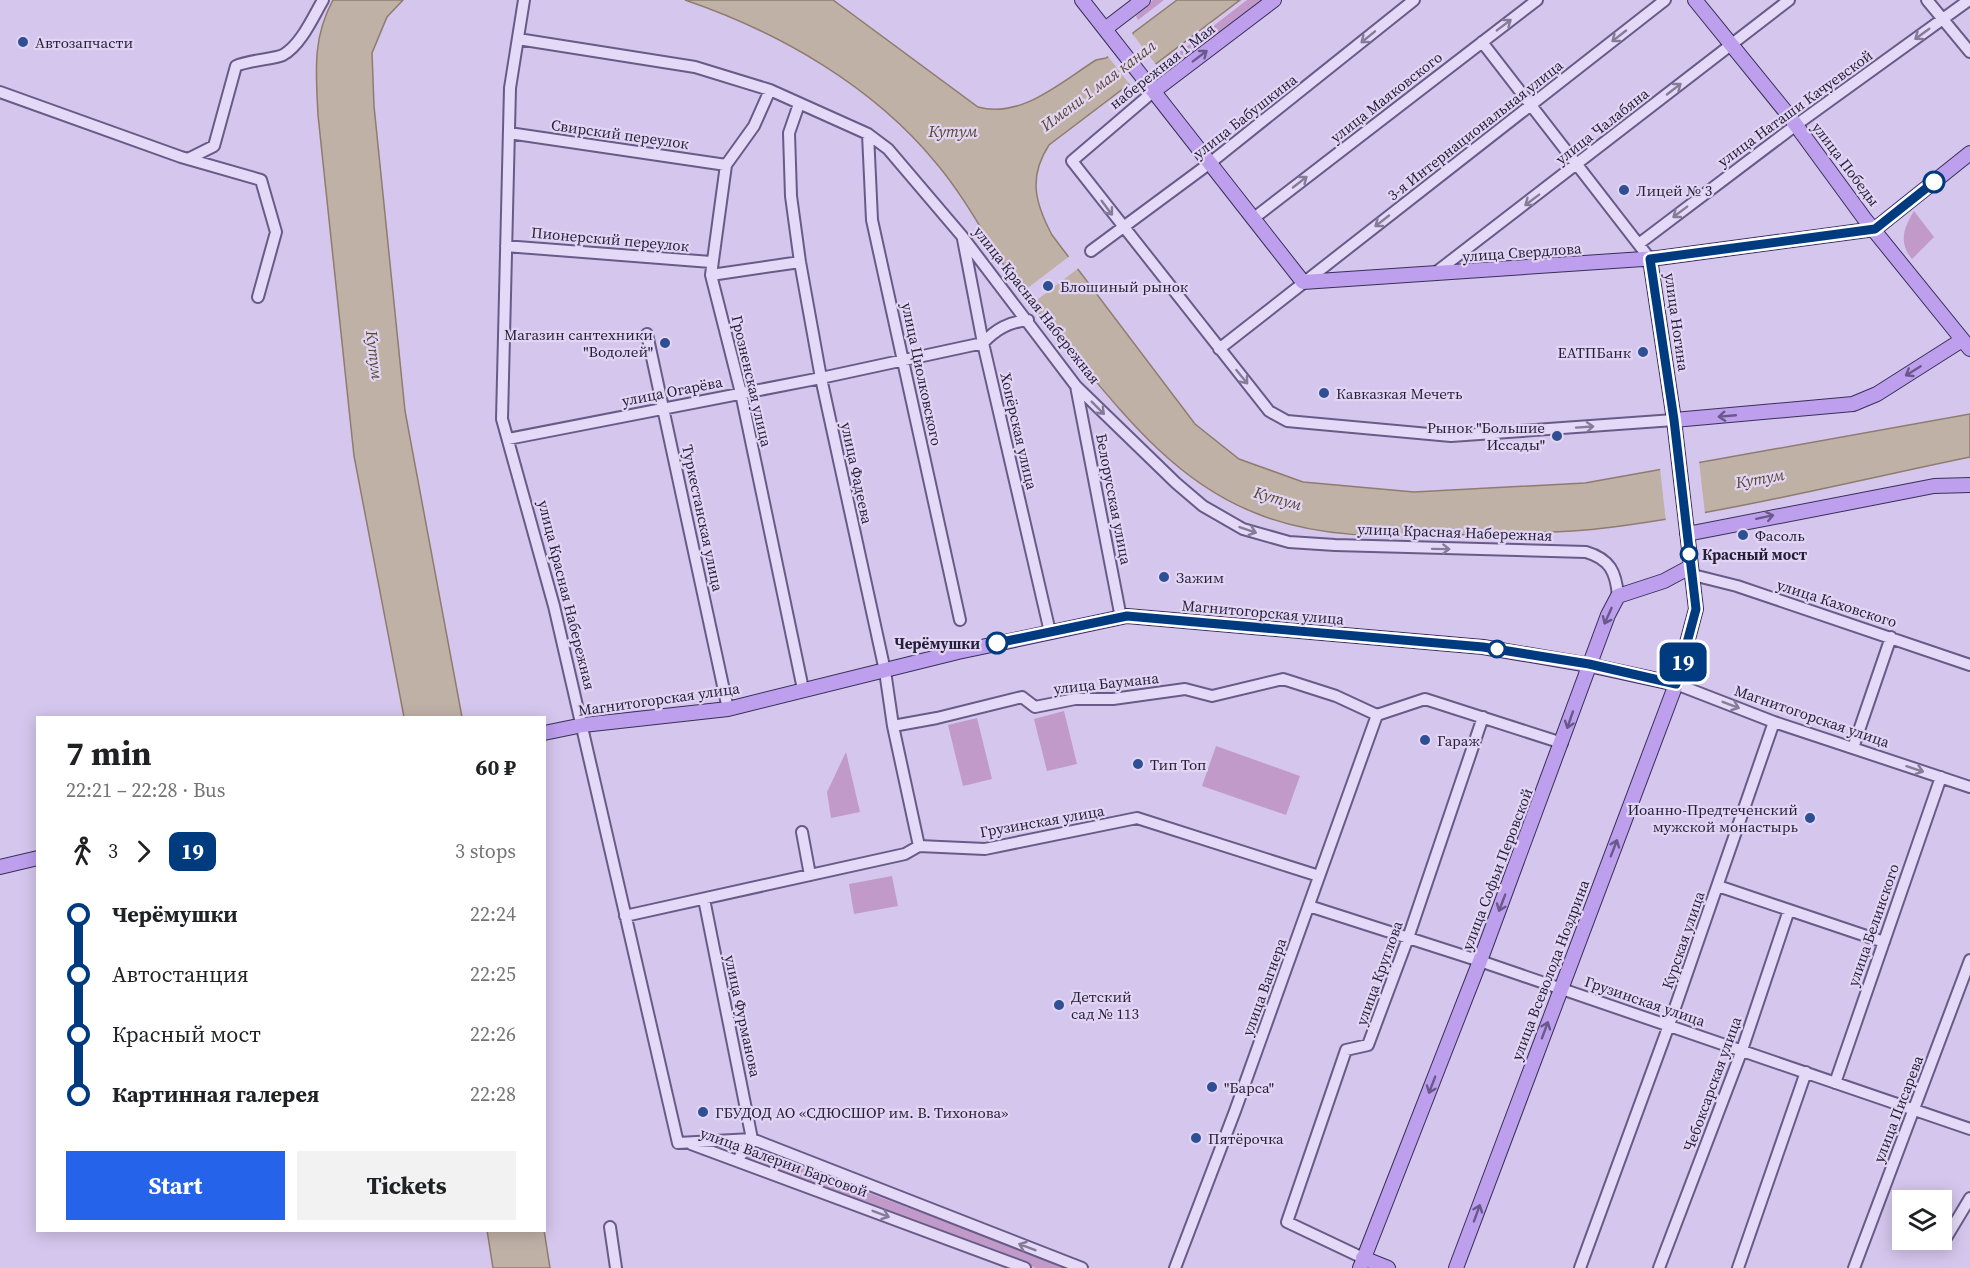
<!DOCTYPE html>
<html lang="en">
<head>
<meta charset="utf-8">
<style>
	:root { --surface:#fff; --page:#f2f2f2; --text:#202124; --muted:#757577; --accent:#2563eb }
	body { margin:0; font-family:"Source Serif 4",serif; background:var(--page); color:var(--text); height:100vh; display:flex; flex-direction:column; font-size:22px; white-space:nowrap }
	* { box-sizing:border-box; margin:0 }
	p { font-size:20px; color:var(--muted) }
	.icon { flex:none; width:33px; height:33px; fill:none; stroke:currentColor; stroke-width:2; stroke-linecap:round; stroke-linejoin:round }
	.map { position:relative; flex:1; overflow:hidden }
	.side { position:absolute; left:36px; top:716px; width:510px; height:516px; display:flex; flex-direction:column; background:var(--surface); border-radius:0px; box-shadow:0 3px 15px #0003 }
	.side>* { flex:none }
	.badge { padding:0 12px; border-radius:9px; font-size:21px; line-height:39px }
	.tools { position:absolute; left:1892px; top:1190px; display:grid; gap:12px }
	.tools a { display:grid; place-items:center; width:60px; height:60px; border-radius:0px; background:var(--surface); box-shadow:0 3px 15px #0003; font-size:30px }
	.map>.badge { position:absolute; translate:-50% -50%; box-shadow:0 0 0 3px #fff }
	.legs { display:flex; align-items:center; gap:9px; height:66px; padding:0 30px; font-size:20px }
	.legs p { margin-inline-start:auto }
	.overview { display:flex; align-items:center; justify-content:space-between; height:102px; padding:0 30px }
	h1 { font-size:33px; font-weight:700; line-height:45px }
	.cta { display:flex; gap:12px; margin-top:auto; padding:12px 30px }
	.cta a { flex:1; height:69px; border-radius:0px; background:var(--accent); color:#fff; font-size:24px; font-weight:700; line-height:69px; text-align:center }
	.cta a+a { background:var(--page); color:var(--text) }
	ul { padding:0 30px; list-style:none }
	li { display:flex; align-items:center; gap:21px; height:60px; font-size:22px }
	li i { display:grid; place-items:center; width:9px; height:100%; margin:0 8px; background:currentColor }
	li i::after { content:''; width:15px; height:15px; margin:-8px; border:4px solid; border-radius:50%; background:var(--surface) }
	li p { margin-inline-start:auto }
	li:first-child i { background:linear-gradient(#0000 50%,currentColor 0) }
	li:last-child i { background:linear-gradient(currentColor 50%,#0000 0) }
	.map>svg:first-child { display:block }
	.green { fill:#c19aca }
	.water { fill:#c0b1a7; stroke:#8e7c6e; stroke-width:1.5 }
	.pier { fill:#d5c6ed }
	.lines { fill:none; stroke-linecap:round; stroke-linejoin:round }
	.minor-casing { stroke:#665c87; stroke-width:14 }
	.major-casing { stroke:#363055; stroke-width:16 }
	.minor { stroke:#e5d9f8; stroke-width:10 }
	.major { stroke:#bd9fee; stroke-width:14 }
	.oneway { stroke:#847c98 }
	.oneway2 { stroke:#69598a }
	.line-1-casing { stroke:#fff; stroke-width:14 }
	.line-1 { stroke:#003b80; stroke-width:9 }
	.poi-dot { fill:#2f4f94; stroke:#e2d5f4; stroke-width:2 }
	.stop-1-dot { fill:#fff; stroke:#003b80; stroke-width:3 }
	.labels { text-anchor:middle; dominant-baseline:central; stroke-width:4.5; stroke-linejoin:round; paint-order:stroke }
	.poi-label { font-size:15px; fill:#241f38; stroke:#e2d5f4; text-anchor:start }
	.street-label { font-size:15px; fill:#241f38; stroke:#e2d5f4 }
	.stop-label { font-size:15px; font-weight:bold; fill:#241f38; stroke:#e2d5f4; text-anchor:start }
	.water-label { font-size:16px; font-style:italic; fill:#57482f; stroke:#e2d5f4 }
</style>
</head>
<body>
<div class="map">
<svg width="1970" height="1268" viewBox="0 0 1970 1268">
	<rect width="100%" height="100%" fill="#d5c6ed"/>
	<path class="green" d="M1153 0H1164L1138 20 1136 16Z
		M1247 0H1262L1179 64 1173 57Z
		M1914 211 1934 237 1912 259C1898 243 1904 227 1914 211Z
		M1064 711 1077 764 1047 771 1034 719Z
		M977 718 992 779 963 786 948 725Z
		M1216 746 1300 776 1286 815 1202 786Z
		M846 752 860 812 831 818 827 792Z
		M892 876 898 906 854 914 849 884Z
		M747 1147 1068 1268H1036L743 1159Z"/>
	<path class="water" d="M333 0H403L387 17 372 53 374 106 405 411 462 717H404L354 456 318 115C316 72 312 39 333 0Z
		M685 0H833L978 107C1021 119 1061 82 1096 60L1106 58 1131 43 1133 33 1177 0H1240L1049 145C1028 177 1035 203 1052 235L1195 424 1239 459 1303 482 1414 492 1585 483 1970 414V457C1854 481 1738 510 1621 526 1566 534 1510 533 1454 535 1387 537 1316 539 1253 512 1178 482 1128 420 1078 360 1059 336 1037 314 1020 290 991 248 969 202 936 163 873 86 779 32 685 0Z
		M487 1230H544L550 1268H493Z"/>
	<path class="pier" d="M1131 32 1157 66 1131 86 1106 54 1128 41Z
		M1071 255 1080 267 1029 306 1020 294Z
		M1699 461 1705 514 1666 522 1660 468Z"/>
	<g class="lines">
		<defs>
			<path id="minor" d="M524 0 510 88 502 419 554 606 678 1143 752 1139 1082 1268
				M1927 0 1970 52
				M518 39 695 67 770 90 868 134 888 149 962 236 1076 386 1176 483 1203 506 1243 529 1289 542 1335 545 1586 552C1610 559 1616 572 1618 596
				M1482 42 1650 259
				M770 90 754 126 726 165 711 275 741 393 803 689
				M1154 91 1072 161 1269 411 1287 421 1451 436 1674 420
				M0 92 181 157 261 180 276 232 258 297
				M799 104 789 133 791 196 800 262 821 378 885 671 893 726 919 846
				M509 133 726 165
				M868 134 872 220 960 620
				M188 159 214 146 236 66C249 60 275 59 283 55 301 45 313 17 323 0
				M1254 218 1537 0
				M963 239 983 343 1050 632
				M1640 243 1796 125 1969 0
				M506 246 711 262
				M1091 251 1210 163 1414 0
				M1435 273 1789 0
				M711 275 800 262
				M647 334 728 709
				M983 343C996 329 1009 322 1028 320
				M1219 349 1665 0
				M1076 386 1121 618
				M508 439 821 378 983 343
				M1693 575 1737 586 1970 665
				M1676 684 1774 722 1970 787
				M893 726 937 718 1022 697 1035 707 1075 699H1113L1185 689 1212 696 1283 679 1336 696 1377 715 1425 699 1562 743
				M1853 748 1891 637
				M802 832 810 875
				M1718 886 1884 942
				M704 899 752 1139 737 1161
				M1309 906 1480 961 1970 1129
				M625 916 905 854 919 846 985 849 1137 818 1319 876
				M1835 1083 1941 777
				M691 1144 1025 1268
				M610 1227 616 1268
				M1946 1238 1970 1198
				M1363 1258 1287 1222 1346 1050 1368 1045 1408 938 1483 717
				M1175 1268 1235 1111 1377 715
				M1580 1268 1669 1025 1774 722
				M1659 1268 1742 1050 1789 910
				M1738 1268 1806 1072
				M1854 1268 1970 960"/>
			<path id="major" d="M1082 0 1303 282 1658 258 1875 229 1970 153
				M1695 0 1790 117 1864 218 1970 349
				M1105 29 1143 0
				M1154 91 1274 0
				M1674 420 1853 404 1877 394 1962 340
				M1687 534 1934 486 1970 485
				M544 733 583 725 728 709 958 652 1127 616 1483 647 1589 665 1676 684
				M0 867 38 858
				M1363 1258 1388 1268
				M1360 1268 1480 961 1608 615 1618 596 1664 581 1690 567
				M1456 1268 1676 684 1696 609 1674 420 1650 259"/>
		</defs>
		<use href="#minor" class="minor-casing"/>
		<use href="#major" class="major-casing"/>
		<use href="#minor" class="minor"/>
		<use href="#major" class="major"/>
	</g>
	<defs><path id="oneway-shaft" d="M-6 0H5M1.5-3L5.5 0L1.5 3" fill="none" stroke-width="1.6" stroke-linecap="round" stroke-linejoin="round" transform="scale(1.5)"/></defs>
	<g class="oneway">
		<use href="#oneway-shaft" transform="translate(1504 25) rotate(-37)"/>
		<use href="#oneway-shaft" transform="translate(1922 34) rotate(144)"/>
		<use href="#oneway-shaft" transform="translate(1619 36) rotate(142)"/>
		<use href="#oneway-shaft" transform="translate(1368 37) rotate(141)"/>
		<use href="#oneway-shaft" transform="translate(1674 89) rotate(-38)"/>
		<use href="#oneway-shaft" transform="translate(1300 182) rotate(-38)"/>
		<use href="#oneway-shaft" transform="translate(1532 200) rotate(143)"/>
		<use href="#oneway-shaft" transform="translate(1107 208) rotate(53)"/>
		<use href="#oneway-shaft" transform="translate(1680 212) rotate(143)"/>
		<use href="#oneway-shaft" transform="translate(1382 221) rotate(142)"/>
		<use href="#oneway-shaft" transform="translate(1242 377) rotate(51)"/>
		<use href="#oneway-shaft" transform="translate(1098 408) rotate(45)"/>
		<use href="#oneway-shaft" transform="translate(1585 427) rotate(-4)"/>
		<use href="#oneway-shaft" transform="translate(1248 530) rotate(19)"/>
		<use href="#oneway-shaft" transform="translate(1441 549) rotate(1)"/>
		<use href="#oneway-shaft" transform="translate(1731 705) rotate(21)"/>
		<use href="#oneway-shaft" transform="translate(1915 769) rotate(18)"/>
		<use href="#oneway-shaft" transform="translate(881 1214) rotate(21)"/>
		<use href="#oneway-shaft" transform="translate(1027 1247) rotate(-159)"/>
	</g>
	<g class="oneway2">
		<use href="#oneway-shaft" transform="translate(1200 56) rotate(-37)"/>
		<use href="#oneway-shaft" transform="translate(1913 371) rotate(148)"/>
		<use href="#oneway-shaft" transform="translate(1727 416) rotate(175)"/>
		<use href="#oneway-shaft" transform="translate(1765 517) rotate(-12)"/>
		<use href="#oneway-shaft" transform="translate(1608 616) rotate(114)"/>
		<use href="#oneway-shaft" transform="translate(1570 720) rotate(109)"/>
		<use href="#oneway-shaft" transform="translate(1614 848) rotate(-69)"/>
		<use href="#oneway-shaft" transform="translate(1502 903) rotate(111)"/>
		<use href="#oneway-shaft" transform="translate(1545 1030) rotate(-70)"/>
		<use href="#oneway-shaft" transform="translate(1432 1085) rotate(111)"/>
		<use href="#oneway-shaft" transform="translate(1477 1213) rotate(-70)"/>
	</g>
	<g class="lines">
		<defs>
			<path id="line-1" d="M997 643 1127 616 1483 647 1589 664 1676 684 1696 609 1674 420 1650 259 1875 229 1934 182"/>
		</defs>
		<use href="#line-1" class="line-1-casing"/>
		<use href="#line-1" class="line-1"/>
	</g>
	<g class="poi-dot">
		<circle cx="23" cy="42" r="6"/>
		<circle cx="1624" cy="190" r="6"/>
		<circle cx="1048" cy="286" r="6"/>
		<circle cx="665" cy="343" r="6"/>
		<circle cx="1643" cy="352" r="6"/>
		<circle cx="1324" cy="393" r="6"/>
		<circle cx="1557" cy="436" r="6"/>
		<circle cx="1743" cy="535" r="6"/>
		<circle cx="1164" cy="577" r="6"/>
		<circle cx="1425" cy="740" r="6"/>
		<circle cx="1138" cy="764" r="6"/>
		<circle cx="1810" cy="818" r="6"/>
		<circle cx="1059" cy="1005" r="6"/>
		<circle cx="1212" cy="1087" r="6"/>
		<circle cx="703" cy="1112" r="6"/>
		<circle cx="1196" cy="1138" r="6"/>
	</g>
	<g class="stop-1-dot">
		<circle cx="1934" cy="182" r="10"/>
		<circle cx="1689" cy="554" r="8"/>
		<circle cx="997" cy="643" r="10"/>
		<circle cx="1497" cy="649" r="8"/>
	</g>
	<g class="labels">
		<g class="poi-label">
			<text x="35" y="42">Автозапчасти</text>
			<text x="1636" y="190">Лицей № 3</text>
			<text x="1060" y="286">Блошиный рынок</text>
			<text x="653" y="334" text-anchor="end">Магазин сантехники<tspan x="653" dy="17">"Водолей"</tspan></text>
			<text x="1631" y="352" text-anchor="end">ЕАТПБанк</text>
			<text x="1336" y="393">Кавказкая Мечеть</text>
			<text x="1545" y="427" text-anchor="end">Рынок "Большие<tspan x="1545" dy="17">Иссады"</tspan></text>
			<text x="1755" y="535">Фасоль</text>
			<text x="1176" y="577">Зажим</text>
			<text x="1437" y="740">Гараж</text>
			<text x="1150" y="764">Тип Топ</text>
			<text x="1798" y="809" text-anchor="end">Иоанно-Предтеченский<tspan x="1798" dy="17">мужской монастырь</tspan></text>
			<text x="1071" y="996">Детский<tspan x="1071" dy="17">сад № 113</tspan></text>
			<text x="1224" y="1087">"Барса"</text>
			<text x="715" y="1112">ГБУДОД АО «СДЮСШОР им. В. Тихонова»</text>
			<text x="1208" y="1138">Пятёрочка</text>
		</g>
		<g class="street-label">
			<text transform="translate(1162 66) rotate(-38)">набережная 1 Мая</text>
			<text transform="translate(1386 97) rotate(-38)">улица Маяковского</text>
			<text transform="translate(1795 108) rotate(-36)">улица Наташи Качуевской</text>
			<text transform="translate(1245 116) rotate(-38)">улица Бабушкина</text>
			<text transform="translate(1602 126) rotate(-38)">улица Чалабяна</text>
			<text transform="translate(1475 130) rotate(-38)">3-я Интернациональная улица</text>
			<text transform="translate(620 134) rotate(8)">Свирский переулок</text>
			<text transform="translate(1846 164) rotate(53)">улица Победы</text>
			<text transform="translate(610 239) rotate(5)">Пионерский переулок</text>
			<text transform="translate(1522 252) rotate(-4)">улица Свердлова</text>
			<text transform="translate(1037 305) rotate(52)">улица Красная Набережная</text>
			<text transform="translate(1677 322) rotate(82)">улица Ногина</text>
			<text transform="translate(922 374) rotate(78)">улица Циолковского</text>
			<text transform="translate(752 381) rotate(77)">Грозненская улица</text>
			<text transform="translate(672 391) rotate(-11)">улица Огарёва</text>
			<text transform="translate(1019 431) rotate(77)">Хопёрская улица</text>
			<text transform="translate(857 473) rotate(78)">улица Фадеева</text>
			<text transform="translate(1114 499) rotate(79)">Белорусская улица</text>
			<text transform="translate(703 518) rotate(78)">Туркестанская улица</text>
			<text transform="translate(1455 532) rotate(2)">улица Красная Набережная</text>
			<text transform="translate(567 595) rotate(76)">улица Красная Набережная</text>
			<text transform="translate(1837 603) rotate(18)">улица Каховского</text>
			<text transform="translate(1263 612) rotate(5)">Магнитогорская улица</text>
			<text transform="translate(1106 683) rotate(-6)">улица Баумана</text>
			<text transform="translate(659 699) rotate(-8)">Магнитогорская улица</text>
			<text transform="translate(1812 716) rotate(19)">Магнитогорская улица</text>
			<text transform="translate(1042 821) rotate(-10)">Грузинская улица</text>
			<text transform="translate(1497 869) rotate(-69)">улица Софьи Перовской</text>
			<text transform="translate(1873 925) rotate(-71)">улица Белинского</text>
			<text transform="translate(1683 940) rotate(-71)">Курская улица</text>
			<text transform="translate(1550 970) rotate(-69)">улица Всеволода Ноздрина</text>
			<text transform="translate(1379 973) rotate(-70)">улица Круглова</text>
			<text transform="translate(1264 987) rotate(-70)">улица Вагнера</text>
			<text transform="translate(1645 1001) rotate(19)">Грузинская улица</text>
			<text transform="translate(743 1016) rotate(78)">улица Фурманова</text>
			<text transform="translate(1712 1084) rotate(-70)">Чебоксарская улица</text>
			<text transform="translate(1898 1109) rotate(-69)">улица Писарева</text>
			<text transform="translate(784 1162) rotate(20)">улица Валерии Барсовой</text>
		</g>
		<g class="stop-label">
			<text x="1702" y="554">Красный мост</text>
			<text x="980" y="643" text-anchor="end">Черёмушки</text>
		</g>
		<g class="water-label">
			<text transform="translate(1098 85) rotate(-37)">Имени 1 мая канал</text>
			<text x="953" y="131">Кутум</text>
			<text transform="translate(375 355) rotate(83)">Кутум</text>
			<text transform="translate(1760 478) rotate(-10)">Кутум</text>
			<text transform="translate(1278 498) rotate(16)">Кутум</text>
		</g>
	</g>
</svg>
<div class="tools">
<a><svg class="icon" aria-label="layers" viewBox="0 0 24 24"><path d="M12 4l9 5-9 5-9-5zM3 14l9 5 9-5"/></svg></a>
</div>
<b class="badge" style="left:1683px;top:662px;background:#003b80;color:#fff">19</b>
<section class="side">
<div class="overview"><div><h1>7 min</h1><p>22:21 – 22:28 · Bus</p></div><b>60 ₽</b></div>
<div class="legs"><svg class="icon" aria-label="walk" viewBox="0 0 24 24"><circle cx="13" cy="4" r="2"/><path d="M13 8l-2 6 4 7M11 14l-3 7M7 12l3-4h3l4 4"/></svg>3<svg class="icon" aria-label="forward" viewBox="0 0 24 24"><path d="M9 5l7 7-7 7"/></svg><b class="badge" style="background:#003b80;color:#fff">19</b><p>3 stops</p></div>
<ul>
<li><i style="color:#003b80"></i><b>Черёмушки</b><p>22:24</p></li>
<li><i style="color:#003b80"></i><span>Автостанция</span><p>22:25</p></li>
<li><i style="color:#003b80"></i><span>Красный мост</span><p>22:26</p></li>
<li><i style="color:#003b80"></i><b>Картинная галерея</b><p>22:28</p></li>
</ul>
<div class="cta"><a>Start</a><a>Tickets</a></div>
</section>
</div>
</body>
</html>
